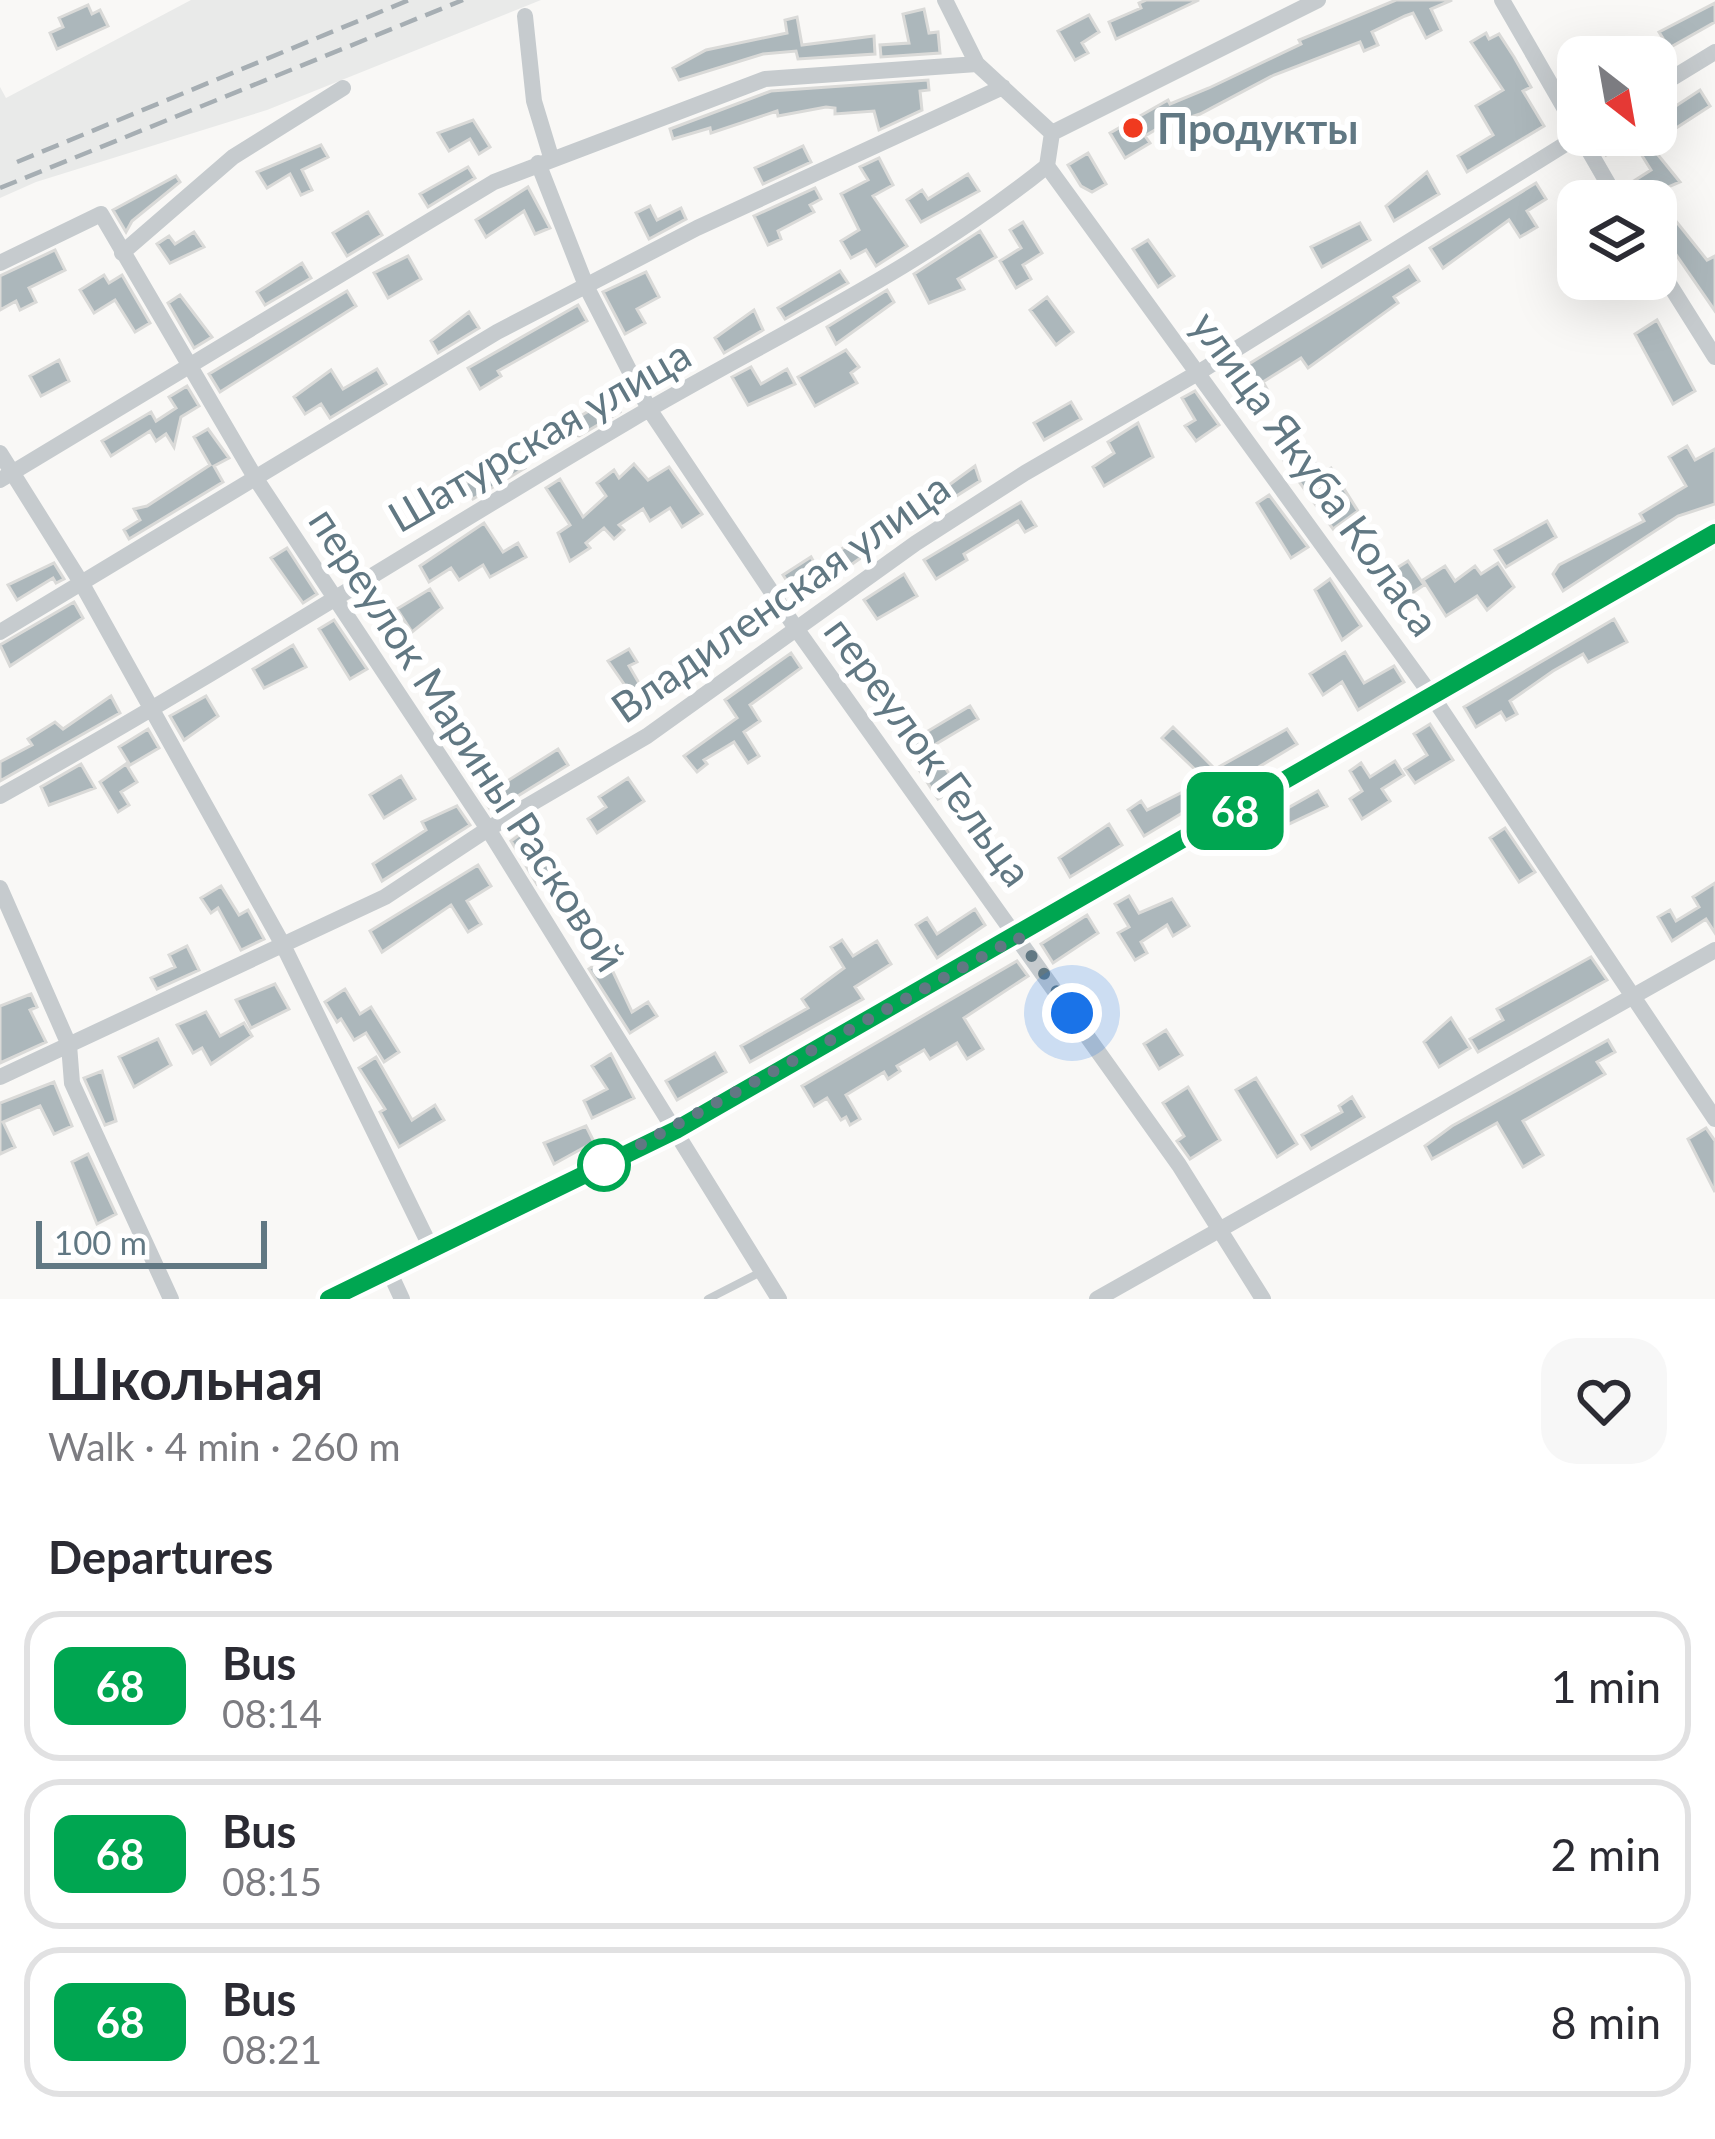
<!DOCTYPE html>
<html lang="en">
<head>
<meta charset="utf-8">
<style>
	:root { --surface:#fff; --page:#f7f7f7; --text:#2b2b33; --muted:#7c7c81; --line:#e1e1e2 }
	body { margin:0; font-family:Lato,sans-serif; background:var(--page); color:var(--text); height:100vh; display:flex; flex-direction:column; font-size:45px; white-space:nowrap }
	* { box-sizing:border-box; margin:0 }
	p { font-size:39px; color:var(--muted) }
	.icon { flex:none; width:66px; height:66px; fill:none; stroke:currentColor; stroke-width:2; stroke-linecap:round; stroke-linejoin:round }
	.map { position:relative; height:1299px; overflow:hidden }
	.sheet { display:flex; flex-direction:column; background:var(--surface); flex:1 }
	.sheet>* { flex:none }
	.badge { padding:0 24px; border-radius:18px; font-size:42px; line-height:78px }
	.needle { width:78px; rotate:149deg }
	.tools { position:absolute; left:1557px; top:36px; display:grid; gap:24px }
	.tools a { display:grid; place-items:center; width:120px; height:120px; border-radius:24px; background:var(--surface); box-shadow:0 12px 48px #0002; font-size:60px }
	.scale { position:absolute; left:36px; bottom:30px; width:231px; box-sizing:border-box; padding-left:12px; border:6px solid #617883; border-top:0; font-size:33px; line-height:42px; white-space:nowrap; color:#617883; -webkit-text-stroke:9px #fff; paint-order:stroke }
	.you { position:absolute; width:60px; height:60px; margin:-30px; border:9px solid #fff; border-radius:50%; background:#1a73e8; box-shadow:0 0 0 18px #1a73e833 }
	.map>.badge { position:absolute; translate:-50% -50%; box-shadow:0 0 0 6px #fff }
	h2 { padding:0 48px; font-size:45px; line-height:108px }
	.round { display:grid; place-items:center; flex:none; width:126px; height:126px; border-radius:36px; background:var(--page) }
	.head { display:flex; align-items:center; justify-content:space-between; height:204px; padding:0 48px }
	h1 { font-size:57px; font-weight:700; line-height:90px }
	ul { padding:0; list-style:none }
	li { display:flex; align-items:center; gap:36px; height:150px; margin:0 24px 18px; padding:0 24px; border:6px solid var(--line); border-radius:36px }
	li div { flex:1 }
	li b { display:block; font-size:45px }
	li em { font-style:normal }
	li .badge { min-width:132px; font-weight:700; text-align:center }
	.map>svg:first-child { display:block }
	.built { fill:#e9eae9 }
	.building { fill:#acb7bb; stroke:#dadad8; stroke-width:3 }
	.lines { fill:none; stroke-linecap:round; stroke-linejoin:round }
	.lane { stroke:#c6cbce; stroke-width:8 }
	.street { stroke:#c6cbce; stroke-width:16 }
	.rail { stroke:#a6aeb3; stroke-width:4.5; stroke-dasharray:18 9; stroke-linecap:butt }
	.line-casing { stroke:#fff; stroke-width:27 }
	.line { stroke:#00a651; stroke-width:18 }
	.walk { stroke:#617883; stroke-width:12; stroke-dasharray:0 21.6 }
	.poi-dot { fill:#f03a1f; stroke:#fff; stroke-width:4.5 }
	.stop-dot { fill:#fff; stroke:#00a651; stroke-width:6 }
	.labels { text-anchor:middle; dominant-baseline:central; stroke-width:12; stroke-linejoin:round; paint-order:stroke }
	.poi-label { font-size:42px; font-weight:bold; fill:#617883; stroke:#fff; text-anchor:start }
	.street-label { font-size:42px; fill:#617883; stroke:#fff }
</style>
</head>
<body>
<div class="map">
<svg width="1715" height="1299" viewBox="0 0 1715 1299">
	<rect width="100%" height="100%" fill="#f9f8f6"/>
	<path class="built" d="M191 0H541L267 110 36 182 0 198V87L6 98Z"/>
	<path class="building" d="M1146 0H1199L1116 39 1109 22 1141 8 1139 3Z
		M1396 0H1452L1431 9 1441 30 1426 38 1413 13 1405 16 1372 32 1378 45 1364 51 1360 42 1274 75 1200 114 1185 119 1182 114 1145 136 1150 143 1125 158 1110 133 1168 100 1170 104 1209 88 1301 44 1299 40Z
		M1715 3V22L1669 48 1659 32Z
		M88 5 92 14 100 10 108 26 57 49 50 33 63 27 59 18Z
		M924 9 929 33 938 32 940 53 881 57 880 45 909 43 903 14Z
		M1089 15 1099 32 1082 43 1088 53 1075 60 1058 31Z
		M797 17 802 45 874 36 875 54 798 59 796 51 763 54 679 80 673 68 706 50 787 33 785 20Z
		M1486 33 1489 39 1499 34 1514 57 1531 87 1523 91 1544 126 1467 172 1458 156 1493 135 1476 106 1503 90 1471 42Z
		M928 80 929 90 920 91 922 110 879 130 874 111 835 114V108L826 107 778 116 777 111 711 133 710 128 673 139 670 129 771 91Z
		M1700 90 1710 106 1650 145 1680 182 1636 201 1626 186 1651 170 1631 138 1606 155 1599 143 1611 135H1656V119Z
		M473 120 490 147 479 154 470 139 449 151 438 133Z
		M321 145 328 157 302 170 312 190 301 195 290 174 267 188 257 172Z
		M803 146 811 162 763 184 755 168Z
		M1088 153 1106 184 1092 192 1081 186 1068 165Z
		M879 158 893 185 873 196 907 246 876 266 866 250 851 258 841 241 859 230 841 194 868 180 860 167Z
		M468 167 475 178 428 207 420 194Z
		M1427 172 1439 194 1394 221 1386 206Z
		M968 174 979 191 921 222 907 200 922 190 928 199Z
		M176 176 180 182 132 221 126 232 113 210Z
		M1536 183 1546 199 1527 211 1537 227 1520 237 1509 220 1443 268 1430 248Z
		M528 187 550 228 535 234 524 211 486 237 476 220Z
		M815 188 821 199 810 205 814 212 778 231 781 239 768 245 754 216Z
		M650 206 657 220 681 208 686 219 649 239 636 213Z
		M368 212 382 235 347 256 333 233Z
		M1675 220 1707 260 1715 256V311L1659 230Z
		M1023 222 1042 253 1023 265 1031 279 1016 288 1000 261 1021 248 1010 230Z
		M1360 223 1370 240 1322 267 1311 247Z
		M980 231 996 257 958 279 964 289 929 303 914 274Z
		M194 232 204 247 170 263 157 244 169 236 175 244Z
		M1148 240 1174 276 1158 287 1133 249Z
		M55 250 65 270 29 288 36 302 20 310 16 301 0 310V276Z
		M408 256 421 279 388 298 374 273Z
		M302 263 311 278 265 305 257 292Z
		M1409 266 1419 281 1394 297 1398 303 1308 368 1301 358 1263 382 1267 389 1243 405 1226 378Z
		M840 271 848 283 785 319 778 308Z
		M646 272 659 297 637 309 645 323 625 334 603 292Z
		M104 275 109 283 122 275 150 323 135 332 115 300 94 313 80 290Z
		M887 290 894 302 836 344 827 327Z
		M347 291 356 306 220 392 209 374Z
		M180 295 212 337 194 348 168 303Z
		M1047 297 1073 332 1056 345 1030 310Z
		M578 305 587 321 498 371 501 376 480 389 468 368Z
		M754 310 763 330 724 353 715 338Z
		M469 312 479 328 438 353 431 341Z
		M1657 320 1695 391 1673 404 1635 334Z
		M846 350 859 367 851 373 857 383 815 406 798 377Z
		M59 360 69 381 41 396 30 376Z
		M751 367 761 384 787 369 795 384 748 405 732 377Z
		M377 369 386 384 330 418 321 404 305 414 294 397 331 370 343 389Z
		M187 386 199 406 181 417 174 447 166 434 156 441 150 431 111 456 102 441 151 412 156 421 176 408 169 397Z
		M1195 391 1219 425 1196 441 1185 426 1195 420 1182 398Z
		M611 398 620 412 579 436 571 434 565 425Z
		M1071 402 1081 419 1044 440 1034 423Z
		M1138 423 1153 457 1104 486 1093 467 1114 453 1108 442Z
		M208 429 229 458 214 466 223 482 129 539 124 530 140 520 134 509 147 506 210 465 194 437Z
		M1303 444 1322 474 1331 468 1358 511 1333 529 1282 458Z
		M1687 446 1695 460 1715 449V504L1678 516 1563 591 1553 574 1559 565 1644 521 1640 514 1686 486 1669 457Z
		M517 455 525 468 473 499 464 484Z
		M634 464 648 480 669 467 702 514 682 527 670 508 650 521 643 509 619 525 624 530 614 539 604 528 586 543 590 548 570 561 558 533 570 525 546 488 560 479 583 517 606 496 597 483 614 470 619 478Z
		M975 466 980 481 884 542 881 536 872 542 864 528 934 487 938 493Z
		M1269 495 1308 547 1291 558 1257 503Z
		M1021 502 1036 526 1025 532 1018 521 964 554 967 560 936 579 924 560Z
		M1547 521 1556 537 1506 567 1495 550Z
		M484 523 503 552 518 543 526 557 490 577 483 565 459 580 451 568 429 582 420 566Z
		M852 541 862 557 800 601 783 575 811 557 817 568Z
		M287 548 317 594 303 603 271 558Z
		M1408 561 1424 585 1400 601 1384 576Z
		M54 563 64 579 56 583 53 578 17 600 8 585Z
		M1498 563 1514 587 1487 610 1477 596 1446 616 1423 580 1445 566 1455 581 1475 566 1481 574Z
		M904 574 917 596 877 619 864 600Z
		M1330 579 1361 626 1342 640 1315 590Z
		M430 589 442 608 412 632 397 609Z
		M74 602 83 618 10 666 0 645Z
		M1614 619 1627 642 1588 662 1583 654 1553 671 1510 701 1517 714 1506 720 1501 712 1476 727 1464 707Z
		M334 620 367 669 350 679 319 629Z
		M293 645 306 667 264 688 253 669Z
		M629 649 637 662 629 666 643 690 633 697 608 661Z
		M1345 652 1364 683 1394 666 1404 682 1358 710 1342 682 1323 695 1310 674Z
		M791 653 801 668 750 705 760 721 744 732 759 756 748 763 734 742 704 760 707 764 697 772 684 756 737 718 725 700Z
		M111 696 120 713 0 781V762L32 745 28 739 55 722 63 729Z
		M206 696 218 716 184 740 170 716Z
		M970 706 978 719 931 747 958 787 938 799 896 734 911 725 918 737Z
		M1430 724 1453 760 1415 783 1405 769 1427 755 1414 734Z
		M1173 727 1215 769 1287 729 1297 744 1144 836 1128 810 1141 801 1147 810 1206 780 1162 738Z
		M148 729 159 748 130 765 119 747Z
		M558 749 568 765 492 812 482 797Z
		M1395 761 1404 775 1382 789 1390 801 1362 819 1350 799 1362 791 1350 771 1361 763 1370 777Z
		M81 764 95 788 49 805 41 787Z
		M126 764 137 782 121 792 129 805 118 812 100 782Z
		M401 776 415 799 384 818 370 795Z
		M628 778 644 801 597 833 588 819 606 807 599 797Z
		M1318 791 1327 806 1270 833 1263 822Z
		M457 806 470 825 382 881 373 864 426 830 422 822Z
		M1109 824 1122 845 1070 877 1059 858Z
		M1505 828 1535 872 1519 882 1490 838Z
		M522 833 538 857 547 850 560 868 537 884 511 841Z
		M478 865 491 886 467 901 481 924 468 932 451 905 382 952 370 931Z
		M1715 883V933L1706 919 1672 941 1658 917 1670 910 1676 921 1699 907 1693 897Z
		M221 886 239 915 248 910 264 939 241 950 218 908 211 913 201 898Z
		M1129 896 1139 913 1172 899 1189 926 1173 936 1167 925 1141 942 1147 953 1135 960 1118 933 1129 927 1115 904Z
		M975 909 985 925 937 958 916 925 927 918 937 934Z
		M1087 915 1098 933 1053 963 1041 944Z
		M842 940 853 956 877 941 891 964 855 987 863 999 750 1062 741 1046 808 1008 802 999 844 968 831 947Z
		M187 946 199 970 157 989 151 978 175 967 169 955Z
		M606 957 632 1012 648 1002 657 1016 630 1033 589 969Z
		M1591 957 1607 980 1478 1052 1470 1039 1503 1020 1497 1009Z
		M1017 961 1028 976 964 1018 983 1049 967 1059 957 1043 930 1059 924 1050 897 1066 900 1071 888 1079 884 1072 846 1095 860 1119 850 1125 846 1117 841 1120 827 1098 814 1106 802 1086Z
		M275 984 289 1009 251 1028 236 1000Z
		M345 989 360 1014 371 1007 399 1052 384 1062 366 1033 354 1040 341 1019 337 1022 325 1002Z
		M31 994 37 1007 30 1010 46 1042 0 1063V1006Z
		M206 1012 220 1036 244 1023 252 1036 211 1064 202 1048 193 1053 177 1025Z
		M1451 1018 1470 1048 1439 1067 1424 1042Z
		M1166 1030 1182 1055 1159 1069 1144 1044Z
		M158 1039 171 1065 134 1087 119 1057Z
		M1608 1040 1615 1052 1597 1062 1605 1074 1523 1121 1543 1155 1523 1167 1497 1123 1432 1159 1425 1146 1452 1126Z
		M715 1053 726 1072 677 1100 666 1081Z
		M611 1054 634 1098 592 1118 584 1101 607 1089 592 1066Z
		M376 1057 412 1120 435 1105 444 1120 399 1147 380 1112 385 1109 359 1068Z
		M102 1071 116 1121 105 1125 84 1078Z
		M1256 1078 1297 1144 1277 1157 1236 1090Z
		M54 1082 72 1126 54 1134 40 1106 3 1122 15 1147 0 1154V1103Z
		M1188 1087 1220 1140 1190 1159 1177 1141 1184 1136 1163 1103Z
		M1352 1097 1364 1117 1311 1149 1302 1135 1342 1112 1339 1106Z
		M586 1126 594 1142 554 1164 544 1143Z
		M1706 1128 1715 1141V1192L1688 1139Z
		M88 1154 116 1214 97 1224 72 1162Z"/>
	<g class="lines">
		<path class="lane" d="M708 1299 761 1272"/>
		<path class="street" d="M945 0 977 64 1052 133 1047 166 1432 696 1715 1119
			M1502 0 1618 201
			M525 16 534 101 551 157
			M1656 88 1715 52
			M1052 133 1318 0
			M538 163 587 288 649 409 795 627 1179 1165 1263 1299
			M122 253 233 157 343 88
			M0 263 101 214 256 479 488 829 779 1299
			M1656 263 1715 357
			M0 453 82 584 283 945 432 1250
			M0 480 494 182 765 79 977 64
			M0 632 497 332 697 228 1003 87
			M0 796C213 677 417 546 627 422 768 339 920 269 1047 166
			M0 888 69 1045 72 1083 171 1299
			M0 1077 385 897 488 829 647 736 916 543 1025 473 1201 371 1580 135
			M389 1271 402 1299
			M329 1299 676 1130 1715 533
			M1097 1299 1715 950"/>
		<path class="rail" d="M17 162 409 0
			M0 188 463 0"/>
	</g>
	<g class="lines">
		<defs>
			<path id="line" d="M329 1299 676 1130 1715 533"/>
		</defs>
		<use href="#line" class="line-casing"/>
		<use href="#line" class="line"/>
		<path class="walk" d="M604 1165 594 1170 1018 937 1072 1013"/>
	</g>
	<circle class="poi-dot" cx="1133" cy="128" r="12"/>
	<circle class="stop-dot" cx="604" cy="1165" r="24"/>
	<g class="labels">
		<g class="poi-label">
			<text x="1157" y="128">Продукты</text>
		</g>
		<g class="street-label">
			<text transform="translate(539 435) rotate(-30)">Шатурская улица</text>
			<text transform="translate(1316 473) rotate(54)">улица Якуба Коласа</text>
			<text transform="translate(780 597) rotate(-35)">Владиленская улица</text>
			<text transform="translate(468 739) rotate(57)">переулок Марины Расковой</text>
			<text transform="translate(929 751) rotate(54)">переулок Гельца</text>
		</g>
	</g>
</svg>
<div class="tools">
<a><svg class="needle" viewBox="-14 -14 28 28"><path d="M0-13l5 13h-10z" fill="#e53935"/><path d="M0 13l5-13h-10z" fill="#7c7c81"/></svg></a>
<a><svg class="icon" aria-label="layers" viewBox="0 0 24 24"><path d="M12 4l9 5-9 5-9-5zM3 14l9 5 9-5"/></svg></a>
</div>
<div class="scale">100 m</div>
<div class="you" style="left:1072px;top:1013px"></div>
<b class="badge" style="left:1235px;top:811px;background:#00a651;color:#fff">68</b>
</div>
<section class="sheet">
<div class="head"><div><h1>Школьная</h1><p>Walk · 4 min · 260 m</p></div><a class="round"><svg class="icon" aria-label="heart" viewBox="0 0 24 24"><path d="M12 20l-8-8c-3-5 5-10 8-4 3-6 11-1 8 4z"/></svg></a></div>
<h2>Departures</h2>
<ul>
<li><span class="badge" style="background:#00a651;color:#fff">68</span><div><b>Bus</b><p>08:14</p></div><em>1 min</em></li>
<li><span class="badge" style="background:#00a651;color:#fff">68</span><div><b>Bus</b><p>08:15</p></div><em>2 min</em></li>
<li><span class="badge" style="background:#00a651;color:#fff">68</span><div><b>Bus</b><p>08:21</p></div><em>8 min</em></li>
</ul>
</section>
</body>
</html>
